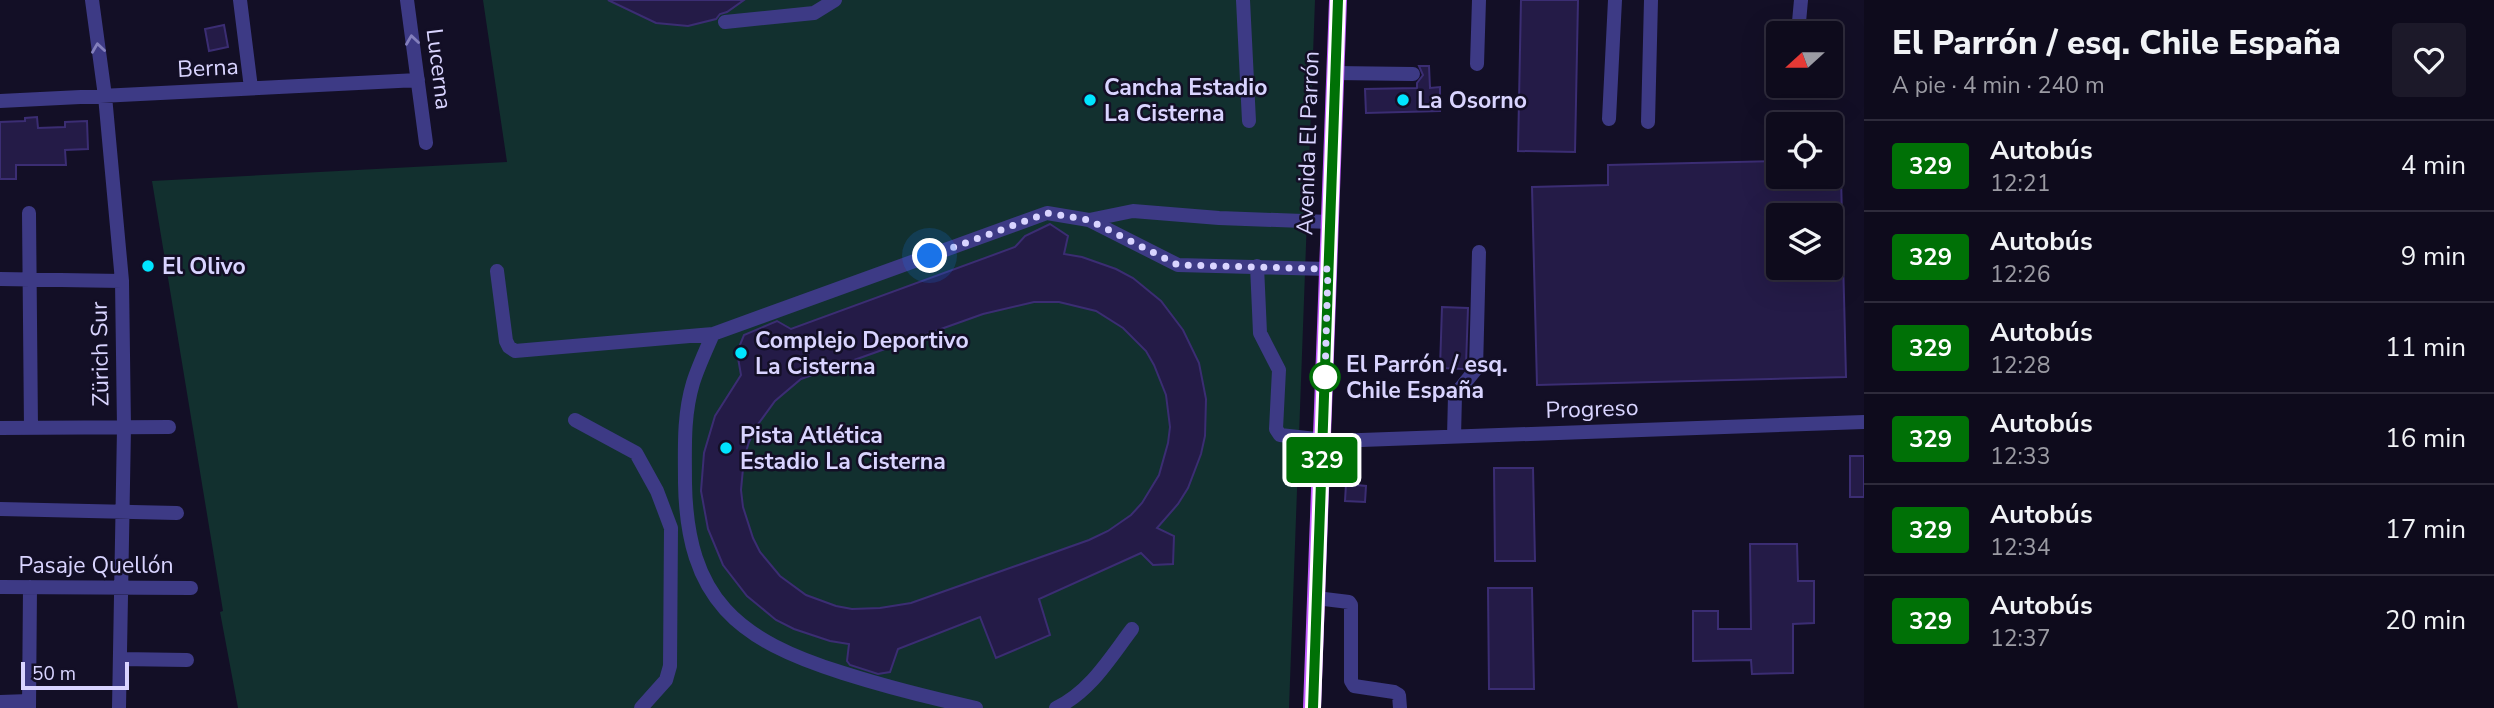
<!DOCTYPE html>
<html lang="es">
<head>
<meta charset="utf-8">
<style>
	:root { --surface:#0e0b1c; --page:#1c1929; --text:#f1f3f6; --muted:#9b9ba3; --line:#2e2b3b }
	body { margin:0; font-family:"Nunito Sans",sans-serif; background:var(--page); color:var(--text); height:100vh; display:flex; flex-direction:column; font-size:26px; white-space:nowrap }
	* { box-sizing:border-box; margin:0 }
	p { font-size:23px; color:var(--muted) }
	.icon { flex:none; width:38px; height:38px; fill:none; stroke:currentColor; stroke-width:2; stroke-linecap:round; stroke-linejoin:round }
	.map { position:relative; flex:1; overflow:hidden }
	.side { display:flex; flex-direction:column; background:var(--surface); width:630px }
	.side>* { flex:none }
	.badge { padding:0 14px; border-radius:5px; font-size:24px; line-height:46px }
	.needle { width:46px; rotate:249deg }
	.buttons { position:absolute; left:1766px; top:21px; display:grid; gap:14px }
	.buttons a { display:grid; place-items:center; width:77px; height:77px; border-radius:7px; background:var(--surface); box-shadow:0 7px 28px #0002,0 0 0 2px var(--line); font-size:35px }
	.scale { position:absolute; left:21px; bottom:18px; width:108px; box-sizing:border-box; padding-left:7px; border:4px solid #d9d4ff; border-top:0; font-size:19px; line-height:24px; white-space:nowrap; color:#d9d4ff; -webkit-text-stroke:5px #130f26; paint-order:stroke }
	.you { position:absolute; width:35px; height:35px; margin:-18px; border:5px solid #fff; border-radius:50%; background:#1a73e8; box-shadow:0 0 0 10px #1a73e833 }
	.map>.badge { position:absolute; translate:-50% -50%; box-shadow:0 0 0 4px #fff }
	.round { display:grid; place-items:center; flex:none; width:74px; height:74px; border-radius:7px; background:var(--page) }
	.summary { display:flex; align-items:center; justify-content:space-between; height:119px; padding:0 28px }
	h1 { font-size:33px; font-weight:800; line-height:52px }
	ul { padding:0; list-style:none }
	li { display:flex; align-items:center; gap:21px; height:91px; padding:0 28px; border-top:2px solid var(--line) }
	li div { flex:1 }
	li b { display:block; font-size:26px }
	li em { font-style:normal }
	li .badge { min-width:77px; font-weight:700; text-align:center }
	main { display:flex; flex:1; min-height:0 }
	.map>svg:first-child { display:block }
	.green { fill:#12302f }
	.building { fill:#241b47; stroke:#3b2d73; stroke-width:2; fill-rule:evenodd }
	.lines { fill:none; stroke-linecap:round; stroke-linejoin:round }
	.minor { stroke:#3d3a85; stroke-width:14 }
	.major { stroke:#c25bff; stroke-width:18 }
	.oneway { stroke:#837fbc }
	.line-casing { stroke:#fff; stroke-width:16 }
	.line { stroke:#007106; stroke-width:10 }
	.walk { stroke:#d9d4ff; stroke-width:7; stroke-dasharray:0 12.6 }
	.poi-dot { fill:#00e5ff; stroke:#130f26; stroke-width:2.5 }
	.stop-dot { fill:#fff; stroke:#007106; stroke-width:3.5 }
	.labels { text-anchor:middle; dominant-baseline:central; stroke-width:5; stroke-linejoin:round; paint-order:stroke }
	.street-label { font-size:23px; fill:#d9d4ff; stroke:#130f26 }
	.poi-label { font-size:23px; font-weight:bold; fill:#d9d4ff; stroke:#130f26; text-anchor:start }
	.stop-label { font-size:23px; font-weight:bold; fill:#d9d4ff; stroke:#130f26; text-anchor:start }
</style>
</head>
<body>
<main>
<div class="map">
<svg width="1864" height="708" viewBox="0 0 1864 708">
	<rect width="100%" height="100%" fill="#130f26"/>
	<path class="green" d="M483 0H1315L1289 708H238L220 612 223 611 152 181 507 162Z"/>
	<path class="building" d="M608 0H744L727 12 720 14 716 19 688 26 656 23Z
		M1521 0H1578L1575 152 1518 151Z
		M224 25 228 47 209 51 205 29Z
		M1419 66H1429L1430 88 1440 87V111L1366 113 1365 89 1417 88V83L1423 75Z
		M37 117 38 128 65 127V122L87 121 88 149 65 150 66 165H16V179H0V122L25 121V118Z
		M1778 161V177H1841L1846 377 1537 385 1532 187 1608 185V165ZM1778 215H1830V268H1778Z
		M1050 224 1068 236 1064 254 1082 257 1116 269 1133 278 1161 301 1183 330 1199 363 1206 399 1205 436 1201 454 1188 488 1178 504 1157 528 1174 536 1173 564 1153 565 1141 553 1039 599 1050 635 996 658 980 617 898 649 890 672 878 674 850 665 847 661 849 644 830 641 794 629 776 620 747 596 723 565 708 529 701 491 704 453 715 416 741 375 737 352 744 335 777 321 791 329 1015 247 1025 236ZM1034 302H1059L1096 311 1123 328 1146 351 1154 365 1166 395 1170 427 1168 443 1159 475 1142 503 1131 515 1108 531 1089 540 911 603 880 608 852 609 836 606 806 595 780 576 760 552 753 538 743 507 741 490 744 458 749 442 756 427 775 401 801 379 983 314Z
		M1442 307 1468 308 1466 365 1464 369 1440 368Z
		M1850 456H1864V497H1850Z
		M1494 468H1533L1535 561H1495Z
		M1346 484 1366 486 1365 502 1345 501Z
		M1750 544H1797L1798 581H1814V623L1793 624V673L1752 674 1751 660 1693 661V611H1718V629H1751Z
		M1488 588H1532L1534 689H1489Z"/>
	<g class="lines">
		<path class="minor" d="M92 0 105 96 122 281 124 428 119 708
			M240 0 251 88
			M407 0 426 143
			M1243 0 1249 121
			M725 22 814 13 835 0
			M1798 33 1801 0
			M1477 64 1479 0
			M1335 73 1413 74
			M1784 92V86
			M0 101 418 80
			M1609 119 1615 0
			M1648 122 1651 0
			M29 213 31 428
			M1089 220 1133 211 1219 218 1330 222
			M1257 266 1260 333 1279 370 1276 429 1280 435 1334 441 1864 422
			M497 271 506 341 509 347 515 351 713 334
			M0 279 122 281
			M575 420 636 453 657 491 671 528 670 666 666 680 641 708
			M0 428 169 427
			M1454 437 1455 395 1476 369 1479 252
			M0 509 177 513
			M0 587 191 588
			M1316 598 1349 602 1351 605V681L1354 686 1394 692 1399 695 1400 708
			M120 659 187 660
			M0 702 29 701
			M29 708 30 587
			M976 708C931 698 887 687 843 673 738 640 687 600 685 483 685 450 683 416 693 383 698 367 706 350 713 334L1047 213 1089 220 1178 265 1328 269
			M1056 708C1090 692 1110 658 1132 629"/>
		<path class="major" d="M1312 708 1338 0"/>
	</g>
	<defs><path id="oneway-chevron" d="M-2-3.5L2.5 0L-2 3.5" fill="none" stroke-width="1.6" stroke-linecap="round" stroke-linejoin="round" transform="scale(1.75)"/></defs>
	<g class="oneway">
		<use href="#oneway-chevron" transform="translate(412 40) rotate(-98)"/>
		<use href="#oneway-chevron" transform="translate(98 48) rotate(-98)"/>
	</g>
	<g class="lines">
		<defs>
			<path id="line" d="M1313 708 1338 0"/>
		</defs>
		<use href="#line" class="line-casing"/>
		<use href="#line" class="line"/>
		<path class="walk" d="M930 256 1047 213 1089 220 1178 265 1328 269 1325 377"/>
	</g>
	<g class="poi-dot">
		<circle cx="1090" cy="100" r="7"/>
		<circle cx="1403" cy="100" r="7"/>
		<circle cx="148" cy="266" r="7"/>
		<circle cx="741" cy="353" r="7"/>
		<circle cx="726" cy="448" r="7"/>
	</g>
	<circle class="stop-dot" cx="1325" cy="377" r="14"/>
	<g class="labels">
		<g class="street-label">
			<text transform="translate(208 68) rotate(-3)">Berna</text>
			<text transform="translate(439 69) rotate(83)">Lucerna</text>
			<text transform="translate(1308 143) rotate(-88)">Avenida El Parrón</text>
			<text transform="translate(100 354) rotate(-91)">Zürich Sur</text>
			<text transform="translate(1592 409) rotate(-2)">Progreso</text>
			<text x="96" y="565">Pasaje Quellón</text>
		</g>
		<g class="poi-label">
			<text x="1104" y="87">Cancha Estadio<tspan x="1104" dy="26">La Cisterna</tspan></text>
			<text x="1417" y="100">La Osorno</text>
			<text x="162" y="266">El Olivo</text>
			<text x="755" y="340">Complejo Deportivo<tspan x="755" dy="26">La Cisterna</tspan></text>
			<text x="740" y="435">Pista Atlética<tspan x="740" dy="26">Estadio La Cisterna</tspan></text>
		</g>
		<g class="stop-label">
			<text x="1346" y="364">El Parrón / esq.<tspan x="1346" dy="26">Chile España</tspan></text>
		</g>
	</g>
</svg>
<div class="buttons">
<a><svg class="needle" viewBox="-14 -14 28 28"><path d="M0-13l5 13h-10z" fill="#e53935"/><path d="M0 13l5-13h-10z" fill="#9b9ba3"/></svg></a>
<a><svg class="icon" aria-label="locate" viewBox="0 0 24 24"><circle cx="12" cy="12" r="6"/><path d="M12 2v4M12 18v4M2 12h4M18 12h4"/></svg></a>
<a><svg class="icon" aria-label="layers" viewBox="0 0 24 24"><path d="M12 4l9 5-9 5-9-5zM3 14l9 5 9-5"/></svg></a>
</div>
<div class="scale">50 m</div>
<div class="you" style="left:930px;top:256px"></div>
<b class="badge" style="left:1322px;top:460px;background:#007106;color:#fff">329</b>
</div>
<section class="side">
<div class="summary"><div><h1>El Parrón / esq. Chile España</h1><p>A pie · 4 min · 240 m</p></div><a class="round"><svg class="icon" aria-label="heart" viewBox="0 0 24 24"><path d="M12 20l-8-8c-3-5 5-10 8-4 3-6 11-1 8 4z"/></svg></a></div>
<ul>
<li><span class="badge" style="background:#007106;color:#fff">329</span><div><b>Autobús</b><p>12:21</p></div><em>4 min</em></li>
<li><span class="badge" style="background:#007106;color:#fff">329</span><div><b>Autobús</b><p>12:26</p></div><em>9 min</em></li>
<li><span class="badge" style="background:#007106;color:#fff">329</span><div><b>Autobús</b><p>12:28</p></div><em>11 min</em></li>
<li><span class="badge" style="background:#007106;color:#fff">329</span><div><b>Autobús</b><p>12:33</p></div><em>16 min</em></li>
<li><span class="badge" style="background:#007106;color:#fff">329</span><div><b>Autobús</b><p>12:34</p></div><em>17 min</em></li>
<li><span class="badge" style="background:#007106;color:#fff">329</span><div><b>Autobús</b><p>12:37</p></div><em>20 min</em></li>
</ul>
</section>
</main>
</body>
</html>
